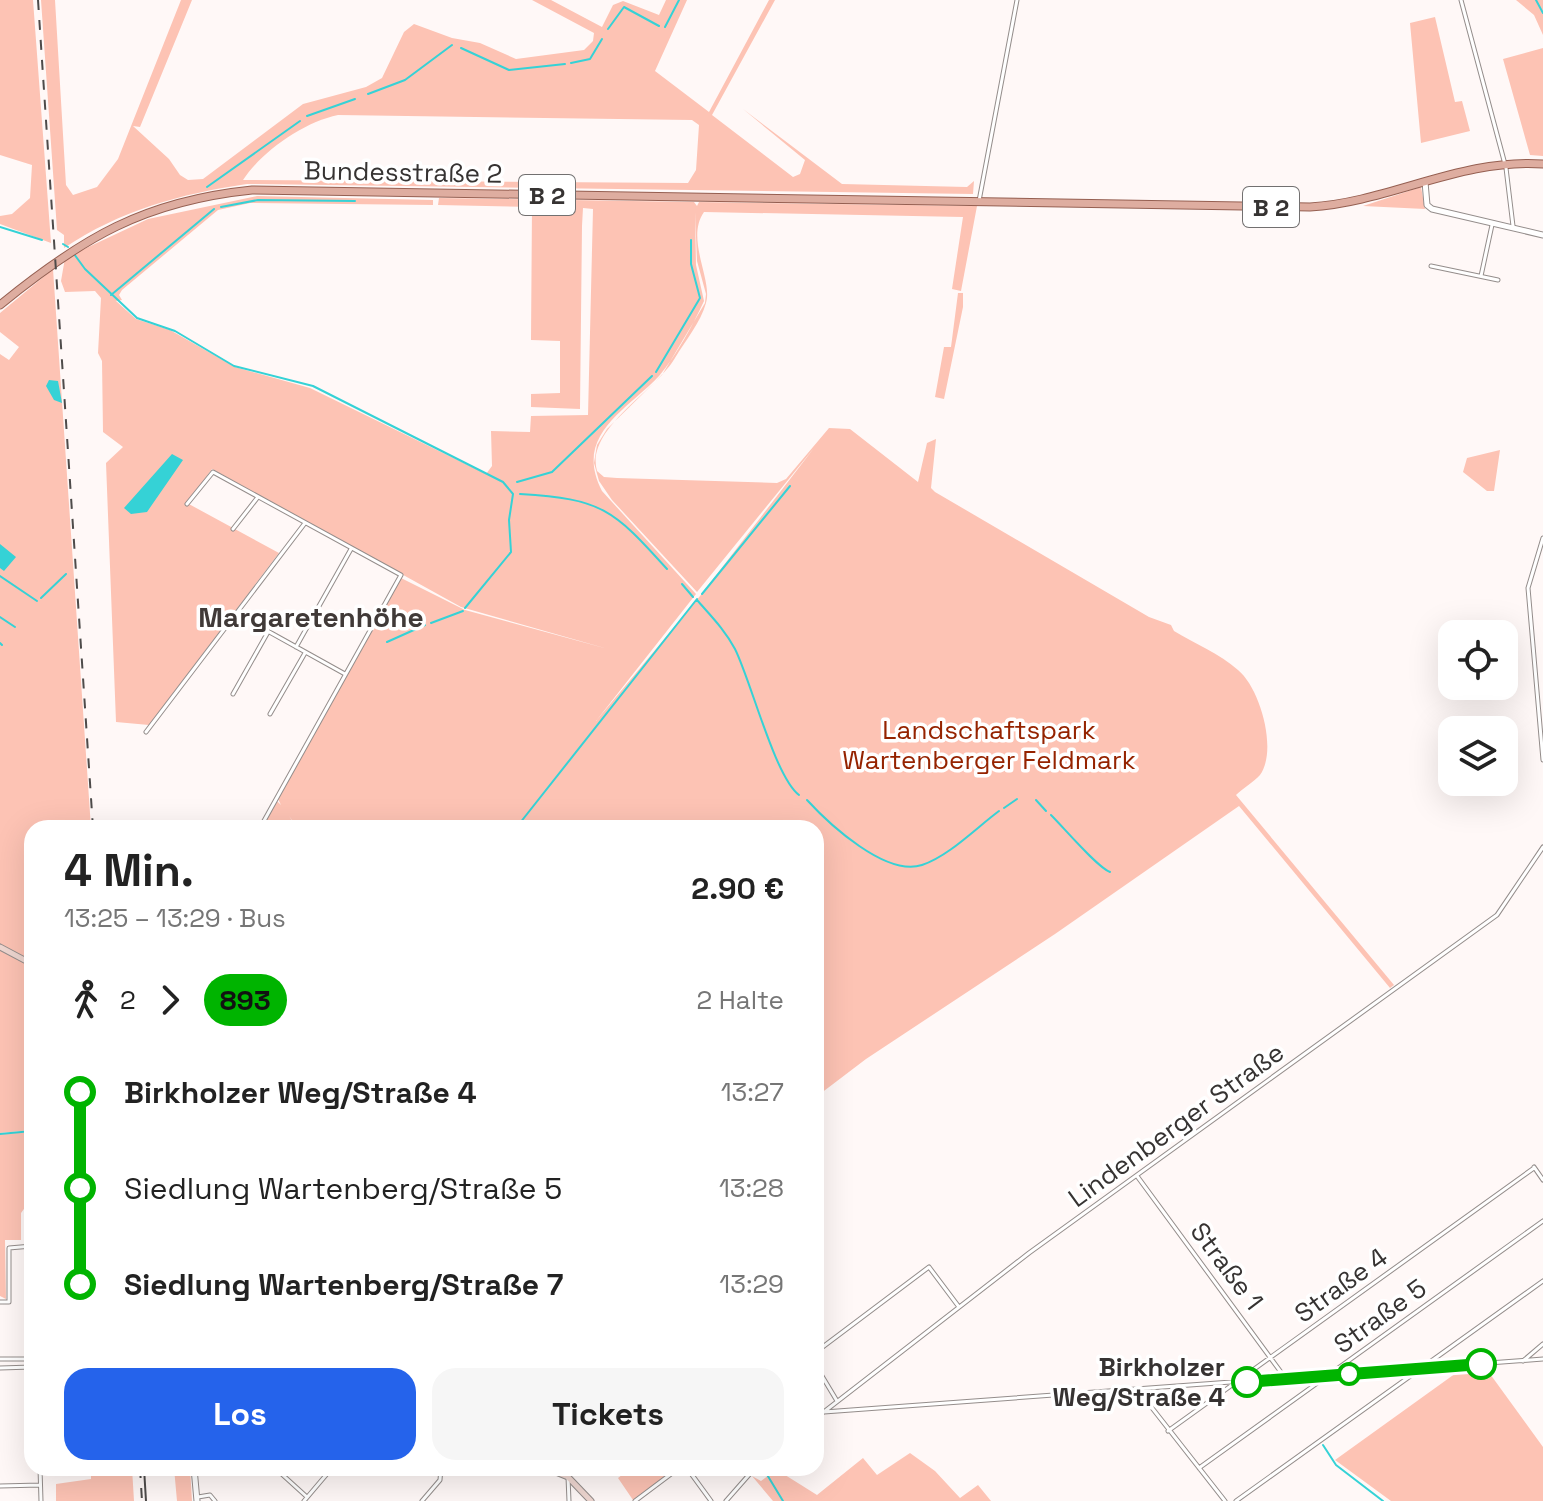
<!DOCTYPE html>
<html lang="de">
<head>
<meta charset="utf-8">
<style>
	:root { --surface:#fff; --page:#f6f6f6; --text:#222; --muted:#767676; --accent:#2563eb }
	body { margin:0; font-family:"Space Grotesk",sans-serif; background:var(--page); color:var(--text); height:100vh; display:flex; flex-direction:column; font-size:30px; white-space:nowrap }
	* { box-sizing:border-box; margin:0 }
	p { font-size:26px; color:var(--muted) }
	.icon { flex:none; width:44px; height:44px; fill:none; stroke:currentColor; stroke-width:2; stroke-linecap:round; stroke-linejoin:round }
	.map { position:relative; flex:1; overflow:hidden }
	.side { position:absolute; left:24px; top:820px; width:800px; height:656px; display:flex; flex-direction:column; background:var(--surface); border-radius:24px; box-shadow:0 8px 32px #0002 }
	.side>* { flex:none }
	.badge { padding:0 16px; border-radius:26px; font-size:28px; line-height:52px }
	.tools { position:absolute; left:1438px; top:620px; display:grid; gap:16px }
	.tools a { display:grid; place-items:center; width:80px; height:80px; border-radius:16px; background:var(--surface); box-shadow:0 8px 32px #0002; font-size:40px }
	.map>.badge { position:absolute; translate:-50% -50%; box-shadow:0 0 0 4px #fff }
	.legs { display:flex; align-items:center; gap:12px; height:88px; padding:0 40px; font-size:26px }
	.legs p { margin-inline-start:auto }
	.overview { display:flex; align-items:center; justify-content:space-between; height:136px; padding:0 40px }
	h1 { font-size:44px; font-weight:700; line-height:60px }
	.cta { display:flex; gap:16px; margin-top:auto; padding:16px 40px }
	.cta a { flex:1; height:92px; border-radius:24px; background:var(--accent); color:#fff; font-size:32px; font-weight:700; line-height:92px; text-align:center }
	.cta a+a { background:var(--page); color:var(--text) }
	ul { padding:0 40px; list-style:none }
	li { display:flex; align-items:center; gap:28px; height:96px; font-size:30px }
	li i { display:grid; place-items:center; width:12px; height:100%; margin:0 10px; background:currentColor }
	li i::after { content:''; width:20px; height:20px; margin:-10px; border:6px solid; border-radius:50%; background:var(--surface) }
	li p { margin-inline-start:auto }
	li:first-child i { background:linear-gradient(#0000 50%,currentColor 0) }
	li:last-child i { background:linear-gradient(currentColor 50%,#0000 0) }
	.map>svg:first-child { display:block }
	.green { fill:#fdc3b4; fill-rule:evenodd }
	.water { fill:#35d2d6 }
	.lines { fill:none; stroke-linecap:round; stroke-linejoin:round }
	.stream { stroke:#35d2d6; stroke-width:2 }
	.minor-casing { stroke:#948d8b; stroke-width:5 }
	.tertiary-casing { stroke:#948d8b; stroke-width:7 }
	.secondary-casing { stroke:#948d8b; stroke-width:7 }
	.primary-casing { stroke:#955f51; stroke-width:9 }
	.minor { stroke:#fff; stroke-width:3 }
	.tertiary { stroke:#fff; stroke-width:5 }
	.secondary { stroke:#eed6d0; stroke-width:5 }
	.primary { stroke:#deada0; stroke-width:7 }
	.tram { stroke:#4e4b4a; stroke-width:2 }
	.rail { stroke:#4e4b4a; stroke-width:2; stroke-dasharray:10 10; stroke-linecap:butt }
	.line-1-casing { stroke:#fff; stroke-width:18 }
	.line-1 { stroke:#00b400; stroke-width:12 }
	.stop-1-dot { fill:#fff; stroke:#00b400; stroke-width:4 }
	.labels { text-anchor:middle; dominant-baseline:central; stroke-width:7; stroke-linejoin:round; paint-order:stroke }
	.shield { fill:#fff; stroke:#727070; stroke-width:2 }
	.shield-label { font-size:24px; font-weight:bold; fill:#363332 }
	.street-label { font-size:26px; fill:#363332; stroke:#fff }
	.park-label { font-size:26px; fill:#952300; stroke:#fff }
	.stop-label { font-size:26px; font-weight:bold; fill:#363332; stroke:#fff; text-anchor:end }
	.neighbourhood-label { font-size:28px; font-weight:bold; fill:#403a38; stroke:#fff }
</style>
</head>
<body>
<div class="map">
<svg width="1543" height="1501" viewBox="0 0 1543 1501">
	<rect width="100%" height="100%" fill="#fff8f7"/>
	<path class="green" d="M0 0H33L51 243 0 224V216L12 214 30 198 32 165 0 155Z
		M41 0H55L66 185 73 195 97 187 118 159 181 0H192L140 127 133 126 169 159 180 175 188 180 203 179 303 104 366 87 382 78 404 32 414 24 452 38 480 43 516 59 584 50 593 41 594 33 532 0H551L602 27 613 5 623 1 659 15 666 0H687L655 71 709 112 769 0H775L712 115 793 177 800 174 805 160 743 109 842 184 967 187 974 181 973 194 247 184C180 194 121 210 64 248V235L57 230ZM338 115 692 120 699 125 696 170 688 183 243 180C262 151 304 122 338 115Z
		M1516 0H1543V35L1534 15Z
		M1435 17 1455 102 1462 101 1470 131 1421 143 1410 23Z
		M1543 48V156L1530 155 1503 59Z
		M1421 187 1425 209 1363 206Z
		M257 196 433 200V205L250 203 218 210 122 290 119 295 122 300 116 301 136 319 170 330 235 367 310 388 486 474 492 466 491 431 530 432 531 416 588 415 593 209 583 208 582 226 580 409 531 407V394L560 393V341L531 340 532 207 438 205 439 198 694 202 697 206 699 202 977 206 961 291 952 289 963 217 704 212C685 239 713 280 706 303 701 322 685 341 675 358 656 391 585 429 597 471L604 477 617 478 777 483 786 479 829 428 850 429 918 482 927 443 936 439 931 488 935 492 1149 617 1171 625 1174 631C1194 643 1220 654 1238 670 1260 688 1278 750 1260 775 1254 782 1243 788 1236 795L1394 985 1390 988 1239 806 1055 934 866 1059 816 1097V828H298L289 816 297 828H262L277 801 281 805 278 799 401 578 465 610 608 649 461 607 212 469 187 503 279 553 149 725 116 722 106 463 123 447 103 432 102 361 98 353 101 298 95 291 65 292 61 281 65 258 148 219ZM695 212 697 261 706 294 705 303 662 375 607 429 597 445 594 463 599 481 612 500 697 592 814 448 700 596 596 721 696 594 602 491C573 435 626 411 659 376 676 356 693 325 704 301L696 265Z
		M53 269 91 828H32V1130L0 1133V354L9 360 19 347 0 332V313Z
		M958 293H963V307L944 399 935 397 944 347H951Z
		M1500 450 1494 491H1487L1463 472 1467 458Z
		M32 1132V1198L21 1213V1240H5L6 1299 0 1296V1134Z
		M1485 1367 1543 1447V1501H1391L1335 1460 1463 1368Z
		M910 1453 935 1471 960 1498 978 1485 991 1501H773L752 1476 761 1481 769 1475 765 1468H774L817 1495 863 1458 877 1475Z
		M91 1468H132L134 1501H56V1484L91 1479Z
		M174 1468H190L192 1501H177Z
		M631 1468H676L633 1500 618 1478Z"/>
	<path class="water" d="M49 380 58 381 62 403 54 400 46 386Z
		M172 454 183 460 147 512 131 514 124 508Z
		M0 544 16 557 4 571 0 568Z"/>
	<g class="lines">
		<path class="stream" d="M1536 0 1543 13
			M665 27 679 0
			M608 29 624 7 659 26
			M461 48 509 70 565 64
			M571 63 590 59 602 39
			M368 94 405 80 452 45
			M307 116 355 99
			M207 187 300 121
			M221 207 258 200 355 201
			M0 227 42 240
			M63 244 68 247
			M74 254 85 269 137 318 175 331 234 366 313 386 503 482 513 494 509 520 511 552 465 608
			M111 295 214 209
			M656 372 700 298 691 264V240
			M517 482 552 472 652 376
			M520 494C602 499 613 509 667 569
			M0 576 37 601
			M682 584 693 597
			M702 594 790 486
			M41 598 66 574
			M697 600C711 616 725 630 735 649 751 681 775 777 799 795
			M0 617 15 627
			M431 623 463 611
			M387 642 425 625
			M0 643 2 645
			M807 800C829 824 886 877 922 865 949 856 976 828 999 811
			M1036 800 1046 811
			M1004 808 1017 799
			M1051 815C1065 829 1097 867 1110 872
			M516 828 697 599
			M0 1134 32 1131
			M1323 1445 1336 1465 1383 1501
			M763 1468 783 1501"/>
		<defs>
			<path id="minor" d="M1461 0 1506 168 1513 226
				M979 201 1017 0
				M1431 266 1498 280
				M1481 276 1492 225
				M187 504 213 472 401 575 260 828
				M233 529 258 497
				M1543 538 1528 588 1543 760
				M237 614 345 674
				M296 647 351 549
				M233 694 268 632
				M270 714 305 653
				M146 732 305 523
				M1534 1167 1543 1180
				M1137 1176 1286 1379
				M0 1302H9V1248L32 1246
				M816 1352 929 1267 959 1307
				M0 1359H32
				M1523 1361 1543 1344
				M816 1366 837 1401
				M0 1368 32 1367
				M1138 1390 1225 1501
				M824 1412 1543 1359
				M816 1418 1029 1253 1497 915 1543 847
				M1168 1431 1534 1168
				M40 1468 41 1501
				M275 1468 307 1497
				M687 1468 711 1501
				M1199 1468 1543 1221
				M568 1477 569 1501
				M0 1486 40 1485
				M198 1497 210 1495 215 1501
				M304 1501 332 1468
				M422 1501 440 1480 441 1468
				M635 1501 679 1468
				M726 1501 755 1468
				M1236 1501 1543 1281"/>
			<path id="tertiary" d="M1425 182 1427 205 1432 209 1543 235
				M194 1468 197 1501"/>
			<path id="secondary" d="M0 947 32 964
				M546 1468 568 1477 591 1501"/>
			<path id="primary" d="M0 305C82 238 144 201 252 190L1310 207C1390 202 1461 158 1543 164"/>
		</defs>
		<use href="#minor" class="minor-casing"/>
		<use href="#tertiary" class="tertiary-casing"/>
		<use href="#secondary" class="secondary-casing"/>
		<use href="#primary" class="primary-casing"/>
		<use href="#minor" class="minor"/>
		<use href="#tertiary" class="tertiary"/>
		<use href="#secondary" class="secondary"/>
		<use href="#primary" class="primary"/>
		<path class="tram" d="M144 1468 146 1501"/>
		<path class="rail" d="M38 0 93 828
			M140 1468 142 1501"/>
	</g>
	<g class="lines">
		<defs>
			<path id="line-1" d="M1247 1382 1481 1364"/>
		</defs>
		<use href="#line-1" class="line-1-casing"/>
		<use href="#line-1" class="line-1"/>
	</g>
	<g class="stop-1-dot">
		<circle cx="1481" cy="1364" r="14"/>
		<circle cx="1349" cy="1374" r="10"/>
		<circle cx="1247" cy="1382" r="14"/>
	</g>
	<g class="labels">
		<g class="shield">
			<rect x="519" y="175" width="56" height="40" rx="6"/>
			<rect x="1243" y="187" width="56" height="40" rx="6"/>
		</g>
		<g class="shield-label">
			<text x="547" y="195">B 2</text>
			<text x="1271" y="207">B 2</text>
		</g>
		<g class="street-label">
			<text transform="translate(403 172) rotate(1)">Bundesstraße 2</text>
			<text transform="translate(1176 1125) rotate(-36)">Lindenberger Straße</text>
			<text transform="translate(1227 1266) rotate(53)">Straße 1</text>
			<text transform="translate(1341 1285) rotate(-36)">Straße 4</text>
			<text transform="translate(1380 1316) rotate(-36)">Straße 5</text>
		</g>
		<g class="park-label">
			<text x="989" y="730">Landschaftspark<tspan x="989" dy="30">Wartenberger Feldmark</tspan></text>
		</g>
		<g class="stop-label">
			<text x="1225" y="1367">Birkholzer<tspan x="1225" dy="30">Weg/Straße 4</tspan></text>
		</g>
		<g class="neighbourhood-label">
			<text x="311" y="617">Margaretenhöhe</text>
		</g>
	</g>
</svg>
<div class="tools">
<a><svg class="icon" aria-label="locate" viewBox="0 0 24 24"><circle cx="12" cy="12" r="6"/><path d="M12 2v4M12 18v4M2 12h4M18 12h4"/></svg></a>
<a><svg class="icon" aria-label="layers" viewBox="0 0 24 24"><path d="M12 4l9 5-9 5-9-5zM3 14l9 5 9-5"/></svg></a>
</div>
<section class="side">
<div class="overview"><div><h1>4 Min.</h1><p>13:25 – 13:29 · Bus</p></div><b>2.90 €</b></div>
<div class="legs"><svg class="icon" aria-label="walk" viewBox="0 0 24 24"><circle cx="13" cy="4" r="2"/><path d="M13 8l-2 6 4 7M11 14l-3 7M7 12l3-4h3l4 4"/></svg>2<svg class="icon" aria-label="forward" viewBox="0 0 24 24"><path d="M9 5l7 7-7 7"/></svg><b class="badge" style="background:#00b400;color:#111">893</b><p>2 Halte</p></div>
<ul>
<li><i style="color:#00b400"></i><b>Birkholzer Weg/Straße 4</b><p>13:27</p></li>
<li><i style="color:#00b400"></i><span>Siedlung Wartenberg/Straße 5</span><p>13:28</p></li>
<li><i style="color:#00b400"></i><b>Siedlung Wartenberg/Straße 7</b><p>13:29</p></li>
</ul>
<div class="cta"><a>Los</a><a>Tickets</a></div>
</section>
</div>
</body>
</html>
